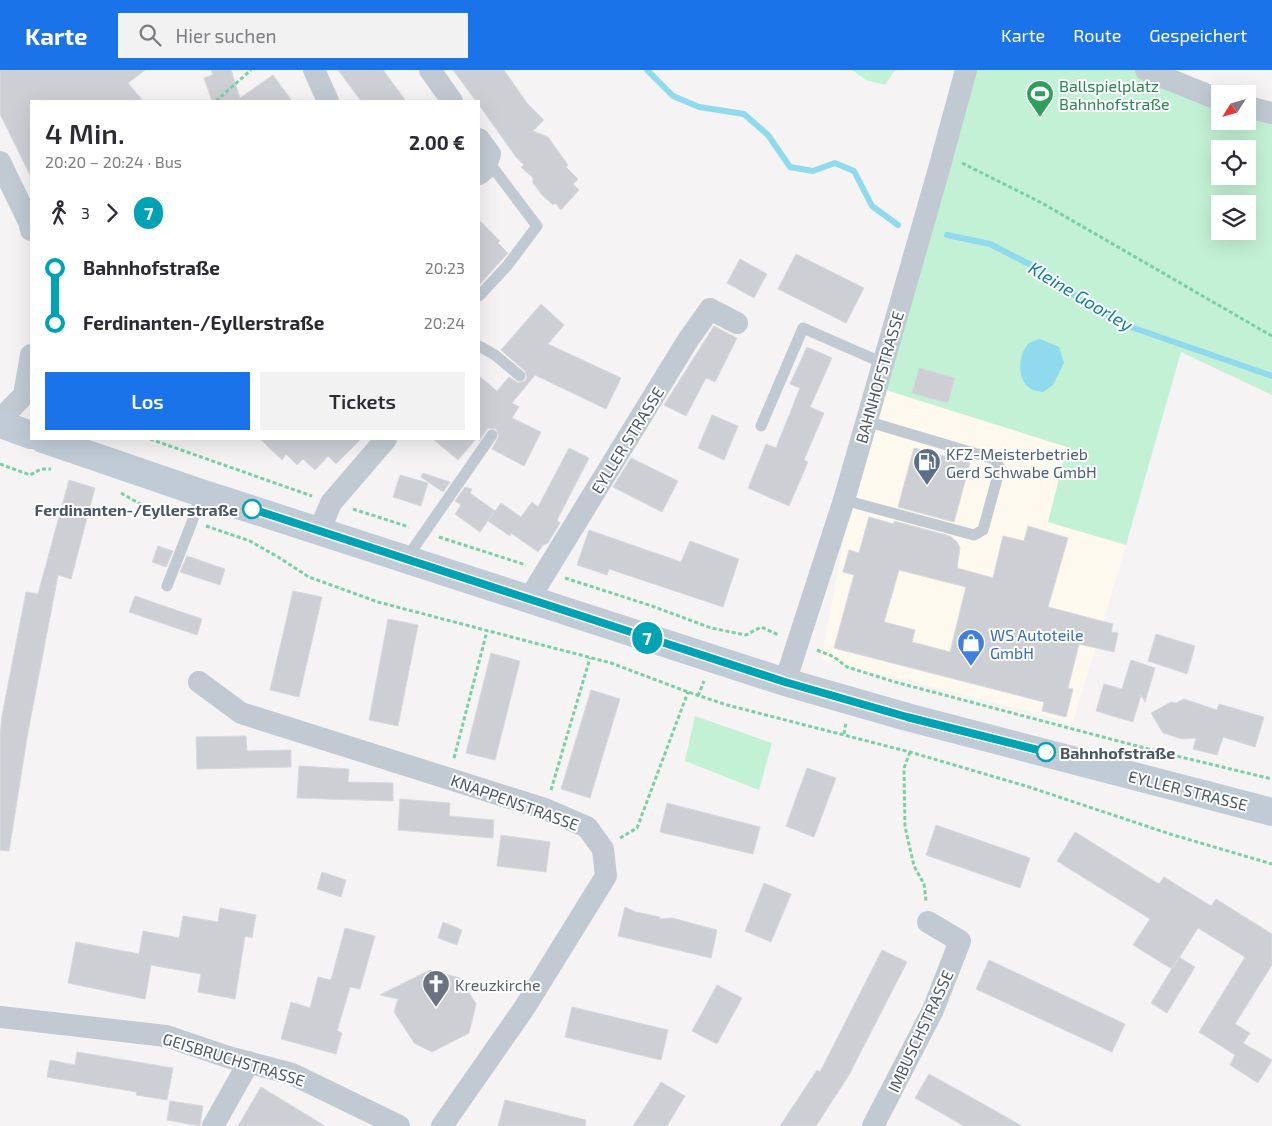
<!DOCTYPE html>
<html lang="de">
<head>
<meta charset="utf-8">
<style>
	:root { --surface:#fff; --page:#f2f2f3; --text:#2b2b33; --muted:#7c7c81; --accent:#1a73e8 }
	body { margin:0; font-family:"Exo 2",sans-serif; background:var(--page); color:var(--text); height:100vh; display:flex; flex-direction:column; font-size:19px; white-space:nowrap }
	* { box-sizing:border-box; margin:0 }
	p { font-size:16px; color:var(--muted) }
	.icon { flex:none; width:28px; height:28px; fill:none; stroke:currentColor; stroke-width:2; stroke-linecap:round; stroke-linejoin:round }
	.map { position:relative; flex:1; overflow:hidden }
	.drawer { position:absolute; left:30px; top:30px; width:450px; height:340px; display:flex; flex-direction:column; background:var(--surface); border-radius:0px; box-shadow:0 5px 20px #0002 }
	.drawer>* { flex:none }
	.badge { padding:0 10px; border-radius:16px; font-size:18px; line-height:32px }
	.needle { width:32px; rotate:233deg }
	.buttons { position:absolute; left:1211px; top:15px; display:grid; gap:10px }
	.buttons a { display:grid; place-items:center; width:45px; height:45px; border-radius:0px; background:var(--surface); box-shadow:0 5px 20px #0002; font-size:25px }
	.map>.badge { position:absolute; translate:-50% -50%; box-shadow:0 0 0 2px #fff }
	.legs { display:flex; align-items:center; gap:8px; height:55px; padding:0 15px; font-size:16px }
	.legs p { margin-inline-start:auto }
	.head { display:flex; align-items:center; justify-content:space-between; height:85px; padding:0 15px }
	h1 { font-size:28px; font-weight:600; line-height:38px }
	.button { display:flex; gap:10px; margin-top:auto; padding:10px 15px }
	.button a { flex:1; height:58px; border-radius:0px; background:var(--accent); color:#fff; font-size:20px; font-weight:600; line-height:58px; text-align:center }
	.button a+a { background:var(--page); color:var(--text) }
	ul { padding:0 15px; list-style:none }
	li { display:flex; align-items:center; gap:18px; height:55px; font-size:19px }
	li i { display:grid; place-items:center; width:8px; height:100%; margin:0 6px; background:currentColor }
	li i::after { content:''; width:12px; height:12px; margin:-6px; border:4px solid; border-radius:50%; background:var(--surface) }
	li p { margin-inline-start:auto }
	li:first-child i { background:linear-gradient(#0000 50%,currentColor 0) }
	li:last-child i { background:linear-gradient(currentColor 50%,#0000 0) }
	header { display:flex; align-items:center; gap:30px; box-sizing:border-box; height:70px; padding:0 25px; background:var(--accent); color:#fff }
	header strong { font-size:24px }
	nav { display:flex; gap:28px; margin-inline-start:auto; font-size:18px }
	.search { width:350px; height:45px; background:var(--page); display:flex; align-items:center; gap:12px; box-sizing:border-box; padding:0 18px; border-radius:0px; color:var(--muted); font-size:19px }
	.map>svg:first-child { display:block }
	.commercial { fill:#fdf9ef }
	.green { fill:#c3f1d5; fill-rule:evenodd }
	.water { fill:#90daee }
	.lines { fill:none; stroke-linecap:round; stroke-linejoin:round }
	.stream { stroke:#90daee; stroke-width:6 }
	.building { fill:#cdcfd5; stroke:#d7d9de; fill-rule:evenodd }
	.path { stroke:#7ad0a6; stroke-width:3; stroke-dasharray:4 2.5; stroke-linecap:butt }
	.service { stroke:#c1cad2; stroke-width:11 }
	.minor { stroke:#c1cad2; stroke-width:22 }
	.secondary { stroke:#c1cbd6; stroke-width:28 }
	.line-1-casing { stroke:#fff; stroke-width:11 }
	.line-1 { stroke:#00a3b4; stroke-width:8 }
	.stop-1-dot { fill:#fff; stroke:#00a3b4; stroke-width:2.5 }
	.labels { text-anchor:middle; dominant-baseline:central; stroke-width:4; stroke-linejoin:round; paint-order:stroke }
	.leisure-label { font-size:16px; fill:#27864d; stroke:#fff; text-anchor:start }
	.street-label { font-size:16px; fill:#4a5661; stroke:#fff }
	.service-label { font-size:16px; fill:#4e5e75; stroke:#fff; text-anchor:start }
	.stop-label { font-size:16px; font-weight:bold; fill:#4a5661; stroke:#fff; text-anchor:end }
	.shop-label { font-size:16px; fill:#366cbe; stroke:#fff; text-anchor:start }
	.worship-label { font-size:16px; fill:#5b616d; stroke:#fff; text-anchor:start }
	.water-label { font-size:18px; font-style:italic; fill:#0c7c9b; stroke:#fff }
</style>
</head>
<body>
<header>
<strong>Karte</strong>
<div class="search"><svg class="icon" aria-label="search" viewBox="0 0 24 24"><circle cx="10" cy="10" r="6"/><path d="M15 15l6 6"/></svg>Hier suchen</div>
<nav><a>Karte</a><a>Route</a><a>Gespeichert</a></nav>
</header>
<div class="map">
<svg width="1272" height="1056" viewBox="0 0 1272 1056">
	<rect width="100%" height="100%" fill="#f5f3f3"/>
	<path class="commercial" d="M876 317 1067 377 1049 452 1126 475 1073 653 914 612 821 590 866 351Z"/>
	<path class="green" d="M852 0H895L885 15 866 10Z
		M966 0H1146L1220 30V51H1248V37L1272 43V325L1181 282 1126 475 1048 452 1067 377 876 317ZM1220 79H1248V106H1220ZM1220 134H1248V161H1220Z
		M695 646 772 673 759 720 685 691Z"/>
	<path class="water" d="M1040 269 1059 277 1064 293 1053 315 1043 322C1039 321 1034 321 1031 319 1016 310 1018 284 1029 273 1032 271 1036 270 1040 269Z"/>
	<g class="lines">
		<path class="stream" d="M647 0 673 26 699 37 744 44 768 65 790 97 813 101 835 93 854 101 872 136 898 155
			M947 165 990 174 1035 197 1080 229 1128 256 1272 306"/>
	</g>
	<path class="building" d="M0 0H145L128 13 143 31H31V107L0 44Z
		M211 0H231L240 28 273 5 292 31H212L204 8 213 5Z
		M338 0H383L406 31H361Z
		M453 0H504L527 33 544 50 533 61 548 67 568 95 566 97 578 109 573 114 579 120 561 140 555 133 553 135 542 125 533 113V108L521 97 524 95 516 87 479 35V31H476Z
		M479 150 500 171 498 173 508 183 479 215Z
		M796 184 864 218 846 253 778 219Z
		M740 189 767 204 754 228 727 213Z
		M541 234 564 255 548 274 621 308 606 339 535 305 512 333 519 337 512 348 541 362 524 396 492 379 499 366 496 359 488 358 479 371V306L497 321 509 307 518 313 525 311 527 307 525 301 501 280Z
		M714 256 737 268 715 312 706 308 686 346 664 335Z
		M807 277 832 288 810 337 824 343 804 390 808 392 789 436 748 418 766 374 776 378 800 318 790 314Z
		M919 298 955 308 948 333 912 323Z
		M712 345 738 356 724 390 698 378Z
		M260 369H361L336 394 328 386 315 400 303 389 297 395 286 384 282 390Z
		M433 369H476L458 390Z
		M569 378 589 388 557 450 560 453 548 473 543 475 538 482 511 463 510 466 488 451 501 433 521 447 532 432 538 437Z
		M914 378 970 393 954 452 898 437Z
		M631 388 678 411 662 442 613 417Z
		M423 403 450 412 443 422 421 407Z
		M400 405 428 413 421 436 393 427Z
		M69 410 95 418 71 509 58 505 28 662 9 781 0 780V666L2 646 26 522 38 524Z
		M465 417 472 419 470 423 495 441 480 462 455 444 461 435 455 431Z
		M869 447 894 454V451L950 466 957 472 960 478 957 498 993 508 1003 466 1024 471 1028 456 1068 468 1048 537 1113 554 1111 562 1118 563 1114 582 1079 574 1068 618 1073 619 1066 647 1042 641 1044 632 834 578 854 505 843 502 849 480 859 483ZM899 500 966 517 950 582 912 572 915 560 884 552Z
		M589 460 681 492 690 471 739 489 723 537 609 499 607 505 577 495Z
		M158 476 173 481 166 497 152 492Z
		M187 486 225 499 220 515 180 502Z
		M293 521 322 527 299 627 270 620Z
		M135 526 202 549 197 565 129 542Z
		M388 549 418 555 398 656 369 650Z
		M1156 564 1195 576 1187 604 1148 591Z
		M491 583 520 591 495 690 466 683Z
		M1131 590 1155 598 1145 632 1141 625 1133 652 1096 641 1104 614 1122 619Z
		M591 620 620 629 590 728 561 719Z
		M1184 629 1217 640 1219 634 1264 647 1255 677 1223 667 1217 685 1193 679 1196 668 1182 669 1163 663 1151 643 1171 632 1176 633Z
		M246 666 247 681 291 680V697L197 699 196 667Z
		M299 696 349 699 348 712 393 713V731L297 728Z
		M807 698 836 708 814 767 786 756Z
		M400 729 450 733 449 746 494 750 493 768 398 760Z
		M667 733 760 757 753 784 660 762Z
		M936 755 1030 788 1020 818 926 785Z
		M1075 762 1159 814 1164 807 1211 836 1216 829 1272 864V895L1235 954 1250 963 1243 973 1272 990 1258 1013 1230 995 1235 985 1199 962 1245 887 1198 858 1172 899 1133 875 1150 849 1057 791Z
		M501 765 550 772 546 802 497 796Z
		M322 802 346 810 341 827 317 819Z
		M764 813 791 824 771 872 745 861Z
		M625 837 636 842 660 847 659 849 672 848 717 860 711 888 618 866Z
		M220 838 256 845 252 868 245 866 235 929 198 922 201 904 151 895 145 929 68 913 76 872 139 884 143 861 179 868 183 846 218 852Z
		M443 852 462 860 457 875 438 868Z
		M345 858 375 866 360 919 350 917 337 961 342 963 336 984 281 969 291 932 310 938 318 907 331 910Z
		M882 880 907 892 849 1005 816 1056H780L817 1000 820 1002Z
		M1179 887 1195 897 1167 943 1151 933Z
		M989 890 1125 954 1112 982 976 919Z
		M430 900 460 908 476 934 469 963 432 982 414 973 411 968 394 942 398 929 380 925Z
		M717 915 742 928 717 974 692 961Z
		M572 937 668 960 661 990 565 967Z
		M77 982 173 998 167 1030 136 1025 137 1022 47 1007 50 990 75 995Z
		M929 1004 985 1035 1022 1056H964L915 1028Z
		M661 1012 685 1026 667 1056H633Z
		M261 1017 325 1056H238Z
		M505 1030 586 1050 585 1056H498Z
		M170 1031 203 1036 200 1056 167 1050Z"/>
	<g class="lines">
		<path class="path" d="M216 31 251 0
			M962 93 1040 132 1272 266
			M150 369 312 426
			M0 394 30 405 41 399H51
			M121 423 142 435 179 447
			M353 439 409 457
			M206 456 250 471 278 487 309 507 378 532 611 593 688 622 727 635 910 682 1029 717 1170 764 1272 794
			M439 467 526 495
			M565 508 652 536 711 558 746 565 761 557 779 565
			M817 580 834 587 847 597 895 612 1156 681 1272 709
			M698 626 704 611
			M844 664 846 652
			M910 682 904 698 905 757 914 796 924 814 926 831
			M454 688 487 561
			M551 720 590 588
			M620 768 637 758 688 622"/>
		<path class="service" d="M479 226 507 196 537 156 488 91
			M479 276 495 285 520 306
			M761 356 803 258 883 293
			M844 430 974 465 983 460 1000 398 994 389 866 351
			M406 489 492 365
			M167 516 192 452 201 423"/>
		<path class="minor" d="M314 0 328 31
			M430 0 452 31
			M1146 0 1220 30
			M1248 37 1272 43
			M479 69 490 84 485 99 479 104
			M0 92 29 152 31 160
			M0 350 24 325 31 285
			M319 461 331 433 386 369
			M529 529 688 270 710 239 737 253
			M199 612 241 643 545 739 587 757 603 779 606 806 525 937 442 1056
			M785 612 844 430 937 106 966 0
			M0 947 166 966 228 987 292 1004 399 1056
			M213 1056 249 992
			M873 1056 933 940 960 871 928 852"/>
		<path class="secondary" d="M0 354 31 365
			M43 369 201 423 785 612 907 647 1272 742"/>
	</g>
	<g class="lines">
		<defs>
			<path id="line-1" d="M252 439 785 612 907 647 1046 682"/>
		</defs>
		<use href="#line-1" class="line-1-casing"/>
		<use href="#line-1" class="line-1"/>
	</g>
	<defs>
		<symbol id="stadium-pin" viewBox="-11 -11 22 30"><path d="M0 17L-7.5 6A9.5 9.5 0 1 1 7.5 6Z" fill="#2e9e5b" stroke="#fff"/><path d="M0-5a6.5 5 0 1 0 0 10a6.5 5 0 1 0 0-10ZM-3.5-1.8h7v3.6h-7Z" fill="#fff"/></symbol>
		<symbol id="fuel-pin" viewBox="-11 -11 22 30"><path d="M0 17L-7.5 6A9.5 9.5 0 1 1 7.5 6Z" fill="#5c6f8a" stroke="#fff"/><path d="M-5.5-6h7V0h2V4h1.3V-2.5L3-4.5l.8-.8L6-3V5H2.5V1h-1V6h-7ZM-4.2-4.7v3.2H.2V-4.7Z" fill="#fff"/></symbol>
		<symbol id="shop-pin" viewBox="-11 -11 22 30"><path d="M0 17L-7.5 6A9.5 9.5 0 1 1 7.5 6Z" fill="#3f7fe0" stroke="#fff"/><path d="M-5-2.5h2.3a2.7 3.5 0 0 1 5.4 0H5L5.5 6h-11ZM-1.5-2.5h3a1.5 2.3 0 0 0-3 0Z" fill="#fff"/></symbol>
		<symbol id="church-pin" viewBox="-11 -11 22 30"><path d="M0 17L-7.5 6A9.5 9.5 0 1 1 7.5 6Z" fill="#6b7280" stroke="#fff"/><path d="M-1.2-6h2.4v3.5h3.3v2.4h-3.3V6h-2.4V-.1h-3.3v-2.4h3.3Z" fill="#fff"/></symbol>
	</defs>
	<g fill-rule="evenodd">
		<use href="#stadium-pin" x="1024" y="8" width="32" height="43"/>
		<use href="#fuel-pin" x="911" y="376" width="32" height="43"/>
		<use href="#shop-pin" x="955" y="557" width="32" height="43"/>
		<use href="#church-pin" x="420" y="898" width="32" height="43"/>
	</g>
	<g class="stop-1-dot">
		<circle cx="252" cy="439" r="9"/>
		<circle cx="1046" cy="682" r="9"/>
	</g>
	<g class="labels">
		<g class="leisure-label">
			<text x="1059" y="15">Ballspielplatz<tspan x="1059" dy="18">Bahnhofstraße</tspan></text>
		</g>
		<g class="street-label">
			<text transform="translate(879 307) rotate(-74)">BAHNHOFSTRASSE</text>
			<text transform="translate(627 370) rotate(-58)">EYLLER STRASSE</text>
			<text transform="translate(1188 720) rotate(14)">EYLLER STRASSE</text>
			<text transform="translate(515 732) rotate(20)">KNAPPENSTRASSE</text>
			<text transform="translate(920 961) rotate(-65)">IMBUSCHSTRASSE</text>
			<text transform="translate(234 989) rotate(17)">GEISBRUCHSTRASSE</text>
		</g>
		<g class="service-label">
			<text x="946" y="383">KFZ-Meisterbetrieb<tspan x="946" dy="18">Gerd Schwabe GmbH</tspan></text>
		</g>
		<g class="stop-label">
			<text x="238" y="439">Ferdinanten-/Eyllerstraße</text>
			<text x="1060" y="682" text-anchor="start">Bahnhofstraße</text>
		</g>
		<g class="shop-label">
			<text x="990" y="564">WS Autoteile<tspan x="990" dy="18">GmbH</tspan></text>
		</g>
		<g class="worship-label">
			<text x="455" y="914">Kreuzkirche</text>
		</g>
		<g class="water-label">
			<text transform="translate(1081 226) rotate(31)">Kleine Goorley</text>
		</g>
	</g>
</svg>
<div class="buttons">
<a><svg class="needle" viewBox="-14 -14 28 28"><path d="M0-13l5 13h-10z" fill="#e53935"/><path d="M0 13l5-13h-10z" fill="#7c7c81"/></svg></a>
<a><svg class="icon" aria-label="locate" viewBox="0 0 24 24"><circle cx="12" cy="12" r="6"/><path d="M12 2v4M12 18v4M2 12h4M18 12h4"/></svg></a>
<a><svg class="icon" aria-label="layers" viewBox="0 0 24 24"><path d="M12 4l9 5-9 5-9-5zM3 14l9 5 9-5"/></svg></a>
</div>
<b class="badge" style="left:647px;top:568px;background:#00a3b4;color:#fff">7</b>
<section class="drawer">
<div class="head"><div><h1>4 Min.</h1><p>20:20 – 20:24 · Bus</p></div><b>2.00 €</b></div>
<div class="legs"><svg class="icon" aria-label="walk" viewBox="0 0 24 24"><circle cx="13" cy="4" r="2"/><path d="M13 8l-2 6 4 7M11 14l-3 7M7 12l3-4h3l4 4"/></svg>3<svg class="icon" aria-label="forward" viewBox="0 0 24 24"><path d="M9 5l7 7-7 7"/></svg><b class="badge" style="background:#00a3b4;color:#fff">7</b></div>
<ul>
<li><i style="color:#00a3b4"></i><b>Bahnhofstraße</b><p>20:23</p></li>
<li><i style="color:#00a3b4"></i><b>Ferdinanten-/Eyllerstraße</b><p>20:24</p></li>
</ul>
<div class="button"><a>Los</a><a>Tickets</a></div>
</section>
</div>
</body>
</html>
